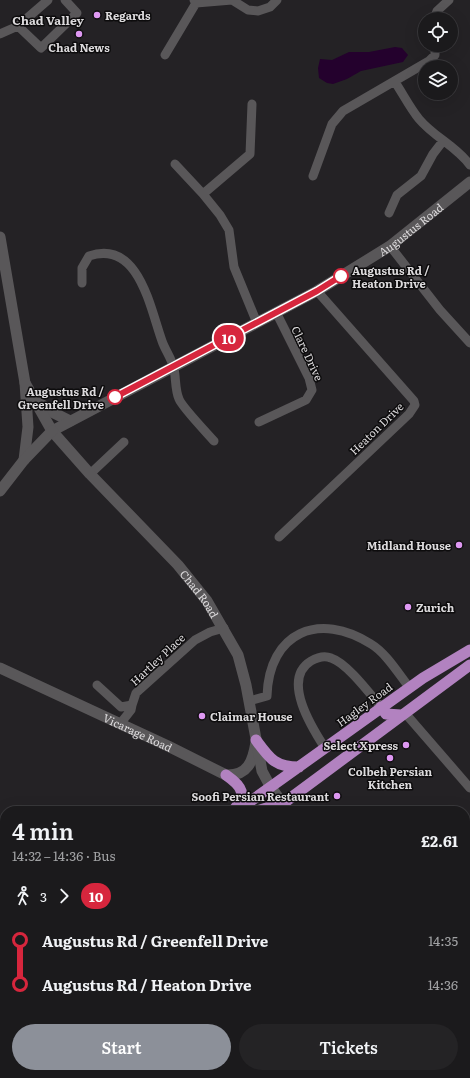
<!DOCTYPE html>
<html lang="en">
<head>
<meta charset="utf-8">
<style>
	:root { --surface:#1b1a1c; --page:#242325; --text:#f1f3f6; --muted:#a0a1a3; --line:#39383b; --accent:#8c9099 }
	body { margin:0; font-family:Literata,serif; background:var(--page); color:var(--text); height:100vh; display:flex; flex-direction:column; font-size:15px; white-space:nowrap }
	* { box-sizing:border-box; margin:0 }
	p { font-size:13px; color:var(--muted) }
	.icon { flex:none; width:22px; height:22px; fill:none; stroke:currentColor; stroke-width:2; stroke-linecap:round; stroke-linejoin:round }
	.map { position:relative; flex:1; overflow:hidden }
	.panel { position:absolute; left:0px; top:806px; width:470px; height:272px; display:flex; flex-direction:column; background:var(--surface); border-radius:16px 16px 0 0; box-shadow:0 4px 16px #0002,0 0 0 1px var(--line) }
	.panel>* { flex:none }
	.badge { padding:0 8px; border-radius:13px; font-size:14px; line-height:26px }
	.tools { position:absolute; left:418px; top:12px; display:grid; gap:8px }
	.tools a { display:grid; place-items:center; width:40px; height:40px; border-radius:50%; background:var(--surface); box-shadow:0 4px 16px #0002,0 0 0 1px var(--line); font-size:20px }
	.map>.badge { position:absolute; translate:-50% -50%; box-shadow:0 0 0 2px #fff }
	.legs { display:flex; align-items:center; gap:6px; height:44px; padding:0 12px; font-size:13px }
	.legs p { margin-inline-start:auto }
	.head { display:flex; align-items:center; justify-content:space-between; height:68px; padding:0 12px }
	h1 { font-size:22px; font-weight:600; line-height:30px }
	.cta { display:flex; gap:8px; margin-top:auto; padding:8px 12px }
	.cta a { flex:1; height:46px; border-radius:24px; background:var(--accent); color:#fff; font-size:16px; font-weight:600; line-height:46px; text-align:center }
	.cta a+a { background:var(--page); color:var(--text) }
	ul { padding:0 12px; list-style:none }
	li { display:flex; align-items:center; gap:14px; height:44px; font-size:15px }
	li i { display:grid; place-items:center; width:6px; height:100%; margin:0 5px; background:currentColor }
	li i::after { content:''; width:10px; height:10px; margin:-5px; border:3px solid; border-radius:50%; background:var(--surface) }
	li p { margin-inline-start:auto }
	li:first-child i { background:linear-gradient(#0000 50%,currentColor 0) }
	li:last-child i { background:linear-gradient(currentColor 50%,#0000 0) }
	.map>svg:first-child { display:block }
	.water { fill:#24012d }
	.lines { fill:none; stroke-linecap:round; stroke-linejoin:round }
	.minor { stroke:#595759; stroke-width:9 }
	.tertiary { stroke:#595759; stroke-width:11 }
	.secondary { stroke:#595759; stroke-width:11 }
	.trunk { stroke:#b282c0; stroke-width:11 }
	.line-1-casing { stroke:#fff; stroke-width:9 }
	.line-1 { stroke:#d7263d; stroke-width:6 }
	.poi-dot { fill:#de98f2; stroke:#0d0c0d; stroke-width:1.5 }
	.stop-1-dot { fill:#fff; stroke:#d7263d; stroke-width:2 }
	.labels { text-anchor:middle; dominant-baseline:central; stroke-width:3; stroke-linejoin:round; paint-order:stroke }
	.poi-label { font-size:11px; font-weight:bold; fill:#dcdadc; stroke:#0d0c0d; text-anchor:start }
	.street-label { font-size:11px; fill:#dcdadc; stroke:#0d0c0d }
	.stop-label { font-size:11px; font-weight:bold; fill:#dcdadc; stroke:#0d0c0d; text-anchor:start }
	.neighbourhood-label { font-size:12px; font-weight:bold; fill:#dcdadc; stroke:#0d0c0d }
</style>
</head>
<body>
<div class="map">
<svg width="470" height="1078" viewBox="0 0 470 1078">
	<rect width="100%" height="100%" fill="#242225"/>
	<path class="water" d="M395 47 402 48 408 55 403 62 361 71 347 79 333 84 327 83 319 78 318 68 320 59 332 60 349 52H369Z"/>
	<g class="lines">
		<path class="minor" d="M196 3 232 0 248 10 258 11 270 7 277 0
			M434 19 437 11 449 0
			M18 26 41 48 77 13 65 0
			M0 34 18 26 48 0
			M165 55 196 3 194 0
			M395 82C403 94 410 108 419 119 434 137 456 146 470 165
			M252 104 250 154 203 194 220 215 229 230 234 267 257 323
			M175 164 203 194
			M313 176 332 124 343 111 429 61 435 55V45
			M389 213 397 195 421 176 433 154 443 141
			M390 246 440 310 470 343
			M82 283V268L89 256C139 239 150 308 162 341 165 350 172 359 174 369 176 378 175 390 179 399 182 407 207 433 214 441
			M259 422 306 400 312 390 309 378 276 312
			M90 474 124 442
			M279 537 409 414 415 405 414 401 317 291
			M97 685 121 707 132 705 136 693 195 640 210 632 224 628
			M249 701 267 696C269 632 319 611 371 644 386 653 398 673 409 687
			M405 713 470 788
			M120 724 131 710 132 705
			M325 748C312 728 281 679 311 661 318 657 324 655 331 658 347 663 370 694 381 707
			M465 856 470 857
			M465 1026 470 1024
			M393 1075 470 1073
			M146 1078V1073
			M283 1078 284 1073"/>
		<g class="tertiary">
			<path d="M34 399 52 412 70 421"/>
			<path id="s1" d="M52 431 317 291 390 246 470 182"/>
			<path id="s2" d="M0 668 168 746 226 775C248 776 253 761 256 742"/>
		</g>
		<g class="secondary">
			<path d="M0 237 25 383 28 427 24 460"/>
			<path id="s3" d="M25 383 52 431 90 474 178 565 207 601 238 655 246 685 262 771 270 786 288 811"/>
			<path d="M0 491 24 460 52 431"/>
			<path d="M392 1073 393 1078"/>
		</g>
		<path class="trunk" d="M381 707 386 714 401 715
			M256 740C270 759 275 767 299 767
			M226 775C243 787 247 794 233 811
			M237 811 423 678 470 650
			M257 811 279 804
			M273 811 470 665
			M0 1051 5 1045
			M0 1068 5 1063"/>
	</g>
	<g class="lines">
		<defs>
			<path id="line-1" d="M115 397 317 291 341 276"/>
		</defs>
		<use href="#line-1" class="line-1-casing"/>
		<use href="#line-1" class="line-1"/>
	</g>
	<g class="poi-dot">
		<circle cx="97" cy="15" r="4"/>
		<circle cx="79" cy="34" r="4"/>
		<circle cx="459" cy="545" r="4"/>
		<circle cx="408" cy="607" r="4"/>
		<circle cx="202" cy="716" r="4"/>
		<circle cx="406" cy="745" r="4"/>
		<circle cx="390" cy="758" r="4"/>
		<circle cx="337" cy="796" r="4"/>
	</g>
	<g class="stop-1-dot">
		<circle cx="341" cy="276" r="7"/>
		<circle cx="115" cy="397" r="7"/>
	</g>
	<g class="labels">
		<g class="poi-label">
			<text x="105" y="15">Regards</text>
			<text x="79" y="47" text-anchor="middle">Chad News</text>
			<text x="451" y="545" text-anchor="end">Midland House</text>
			<text x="416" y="607">Zurich</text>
			<text x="210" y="716">Claimar House</text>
			<text x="398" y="745" text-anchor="end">Select Xpress</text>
			<text x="390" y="771" text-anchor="middle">Colbeh Persian<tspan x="390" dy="13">Kitchen</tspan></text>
			<text x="329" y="796" text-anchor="end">Soofi Persian Restaurant</text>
		</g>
		<g class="street-label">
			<text stroke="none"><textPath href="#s1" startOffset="412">Augustus Road</textPath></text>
			<text transform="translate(308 353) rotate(65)">Clare Drive</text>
			<text transform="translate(376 428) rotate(-44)">Heaton Drive</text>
			<text stroke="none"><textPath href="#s3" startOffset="275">Chad Road</textPath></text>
			<text transform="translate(157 659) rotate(-43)">Hartley Place</text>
			<text transform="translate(364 704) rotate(-36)">Hagley Road</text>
			<text stroke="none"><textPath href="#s2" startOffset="152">Vicarage Road</textPath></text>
		</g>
		<g class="stop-label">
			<text x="352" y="270">Augustus Rd /<tspan x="352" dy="13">Heaton Drive</tspan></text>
			<text x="104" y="391" text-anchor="end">Augustus Rd /<tspan x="104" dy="13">Greenfell Drive</tspan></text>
		</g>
		<g class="neighbourhood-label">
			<text x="48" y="20">Chad Valley</text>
		</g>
	</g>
</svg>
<div class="tools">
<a><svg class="icon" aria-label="locate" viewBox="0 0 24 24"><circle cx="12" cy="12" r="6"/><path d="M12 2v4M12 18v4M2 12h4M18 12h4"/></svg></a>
<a><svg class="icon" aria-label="layers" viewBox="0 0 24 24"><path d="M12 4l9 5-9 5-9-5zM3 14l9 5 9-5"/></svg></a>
</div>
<b class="badge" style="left:229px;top:338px;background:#d7263d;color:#fff">10</b>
<section class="panel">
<div class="head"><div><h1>4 min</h1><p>14:32 – 14:36 · Bus</p></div><b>£2.61</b></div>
<div class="legs"><svg class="icon" aria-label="walk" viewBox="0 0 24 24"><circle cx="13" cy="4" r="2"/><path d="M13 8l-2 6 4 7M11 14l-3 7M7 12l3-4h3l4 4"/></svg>3<svg class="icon" aria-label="forward" viewBox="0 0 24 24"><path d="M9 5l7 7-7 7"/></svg><b class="badge" style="background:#d7263d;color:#fff">10</b></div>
<ul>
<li><i style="color:#d7263d"></i><b>Augustus Rd / Greenfell Drive</b><p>14:35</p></li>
<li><i style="color:#d7263d"></i><b>Augustus Rd / Heaton Drive</b><p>14:36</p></li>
</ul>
<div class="cta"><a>Start</a><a>Tickets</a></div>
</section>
</div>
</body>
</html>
